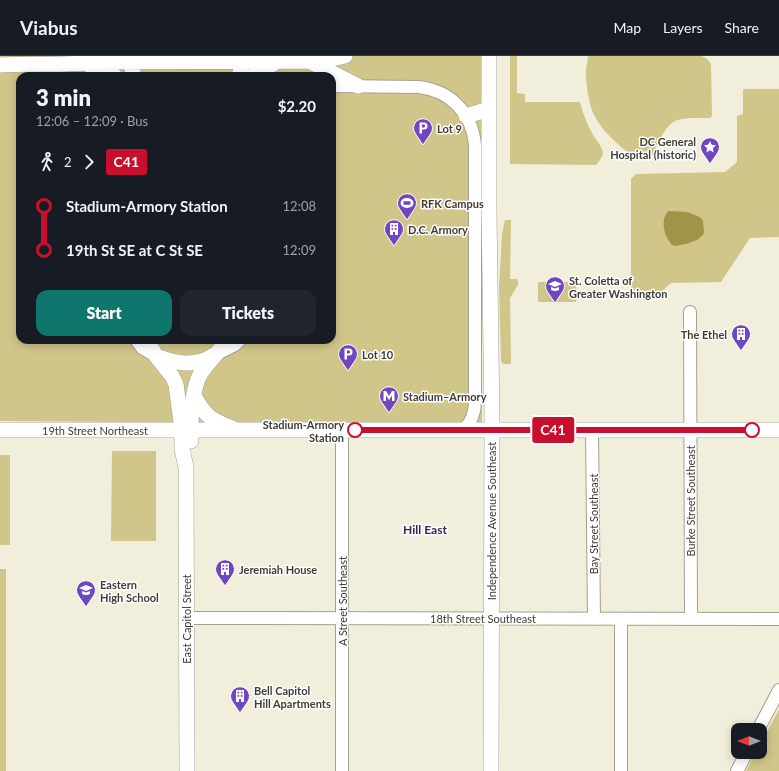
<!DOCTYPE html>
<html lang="en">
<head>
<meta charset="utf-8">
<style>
	:root { --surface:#171b24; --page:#20242c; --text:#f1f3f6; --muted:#9ea1a6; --line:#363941; --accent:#0f766e }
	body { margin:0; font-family:Lato,sans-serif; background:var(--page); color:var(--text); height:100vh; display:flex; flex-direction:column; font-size:15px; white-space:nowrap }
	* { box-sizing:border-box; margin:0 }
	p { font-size:13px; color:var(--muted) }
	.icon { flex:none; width:22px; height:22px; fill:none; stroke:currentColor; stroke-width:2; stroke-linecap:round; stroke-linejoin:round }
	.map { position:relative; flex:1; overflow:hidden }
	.panel { position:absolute; left:16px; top:16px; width:320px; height:272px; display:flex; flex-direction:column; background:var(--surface); border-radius:12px; box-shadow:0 2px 10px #0003 }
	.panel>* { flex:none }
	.badge { padding:0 8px; border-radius:3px; font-size:14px; line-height:26px }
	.needle { width:26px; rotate:270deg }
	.fabs { position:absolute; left:731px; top:667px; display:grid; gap:8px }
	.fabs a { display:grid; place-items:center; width:36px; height:36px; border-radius:8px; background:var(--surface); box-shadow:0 2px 10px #0003; font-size:20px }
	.map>.badge { position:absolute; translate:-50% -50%; box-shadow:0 0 0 2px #fff }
	.legs { display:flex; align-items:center; gap:6px; height:44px; padding:0 20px; font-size:13px }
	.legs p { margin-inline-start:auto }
	.headline { display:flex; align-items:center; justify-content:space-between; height:68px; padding:0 20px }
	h1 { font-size:22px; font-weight:800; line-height:30px }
	.action { display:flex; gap:8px; margin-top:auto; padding:8px 20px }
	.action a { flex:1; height:46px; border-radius:12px; background:var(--accent); color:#fff; font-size:16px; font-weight:800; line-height:46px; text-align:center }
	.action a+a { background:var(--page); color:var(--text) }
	ul { padding:0 20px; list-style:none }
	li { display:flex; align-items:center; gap:14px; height:44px; font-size:15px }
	li i { display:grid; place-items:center; width:6px; height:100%; margin:0 5px; background:currentColor }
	li i::after { content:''; width:10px; height:10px; margin:-5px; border:3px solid; border-radius:50%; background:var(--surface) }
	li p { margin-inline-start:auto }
	li:first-child i { background:linear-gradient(#0000 50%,currentColor 0) }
	li:last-child i { background:linear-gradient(currentColor 50%,#0000 0) }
	header { display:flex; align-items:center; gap:24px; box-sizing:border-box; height:56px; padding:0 20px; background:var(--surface); border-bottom:1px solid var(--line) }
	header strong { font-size:19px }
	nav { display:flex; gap:22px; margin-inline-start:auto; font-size:14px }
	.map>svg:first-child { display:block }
	.green { fill:#d1c689; fill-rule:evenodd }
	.water { fill:#a29447 }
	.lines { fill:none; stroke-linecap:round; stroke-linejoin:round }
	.minor-casing { stroke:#a3a090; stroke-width:14 }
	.major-casing { stroke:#a3a090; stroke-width:16 }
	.minor { stroke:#fff; stroke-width:12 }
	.major { stroke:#fff; stroke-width:15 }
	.line-1-casing { stroke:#fff; stroke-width:9 }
	.line-1 { stroke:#c8102e; stroke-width:6 }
	.stop-1-dot { fill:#fff; stroke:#c8102e; stroke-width:2 }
	.labels { text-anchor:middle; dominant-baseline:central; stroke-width:3; stroke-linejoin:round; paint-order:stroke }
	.poi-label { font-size:11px; font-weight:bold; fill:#3d3c35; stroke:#fff; text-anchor:start }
	.stop-label { font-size:11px; font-weight:bold; fill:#3d3c35; stroke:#fff; text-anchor:end }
	.street-label { font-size:11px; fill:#3d3c35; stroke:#fff }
	.neighbourhood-label { font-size:12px; font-weight:bold; fill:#35235d; stroke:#fff }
</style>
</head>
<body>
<header>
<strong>Viabus</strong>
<nav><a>Map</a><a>Layers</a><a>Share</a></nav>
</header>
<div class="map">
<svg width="779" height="715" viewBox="0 0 779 715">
	<rect width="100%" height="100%" fill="#f1eedc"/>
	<path class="green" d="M0 0H482V368H186L123 366 0 365ZM20 20H332V284H20Z
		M510 0H517V37L525 38V46H580C584 61 589 74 598 86 600 89 603 94 603 98 602 102 599 105 596 109L510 108Z
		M588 0H701L707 3 711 8 712 60 710 62C700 62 683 61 675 65 669 67 662 79 659 85 654 93 656 97 649 104 638 104 629 97 621 91 611 82 601 72 595 61 589 50 585 25 586 12 587 8 588 4 588 0Z
		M743 33H779V181L750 182 721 226 671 227 653 243 650 244H636L631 239V123L636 118 725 116 737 106V60L743 58Z
		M505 164H511L510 223H517L518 225V229L510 242 511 306 510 308C505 308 502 309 501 304L499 230 502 178Z
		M538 226H576V246H538Z
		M112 395H156V485H111Z
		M0 399H10V489H0Z
		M0 513H6V715H0Z
		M779 653V715H746L756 696H760V689Z"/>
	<path class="water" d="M668 155 687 156 700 161 703 165 704 176 703 179 697 184 686 188 675 190 672 189C664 180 660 165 668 155Z"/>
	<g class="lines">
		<defs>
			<path id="minor" d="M332 30 419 31C451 35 472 57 475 89V346C475 357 471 366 464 374
				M690 256 691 563
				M136 284 142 292 156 300
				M217 298 235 289 240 284
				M592 374 594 563
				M186 562 779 563
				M621 563V715
				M758 674 779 634
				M342 715V374
				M737 715 747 696"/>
			<path id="major" d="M489 0V157L492 364 491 715
				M309 5 358 30
				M130 6 134 20
				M0 9C31 7 63 10 94 6L308 5 327 4 345 0
				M89 9 102 14 115 20
				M239 20 243 6
				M253 20 276 6
				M466 60 489 53
				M147 284 156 300 172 320 176 328 182 374V393L186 411 187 715
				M156 300C176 307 195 312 214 299
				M194 340C206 361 210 363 232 372
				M0 374H779
				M191 385C190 367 192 331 201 317 209 305 220 296 226 284"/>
		</defs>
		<use href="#minor" class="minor-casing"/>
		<use href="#major" class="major-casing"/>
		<use href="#minor" class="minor"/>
		<use href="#major" class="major"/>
	</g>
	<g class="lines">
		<defs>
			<path id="line-1" d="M355 374H752"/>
		</defs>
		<use href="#line-1" class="line-1-casing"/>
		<use href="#line-1" class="line-1"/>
	</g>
	<defs>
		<symbol id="parking-pin" viewBox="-11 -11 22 30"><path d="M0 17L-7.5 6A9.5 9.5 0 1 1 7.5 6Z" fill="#6f47c0" stroke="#fff"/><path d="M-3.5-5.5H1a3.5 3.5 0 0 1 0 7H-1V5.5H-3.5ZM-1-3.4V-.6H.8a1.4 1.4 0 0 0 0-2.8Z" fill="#fff"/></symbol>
		<symbol id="sight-pin" viewBox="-11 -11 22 30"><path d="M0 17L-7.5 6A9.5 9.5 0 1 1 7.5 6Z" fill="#6f47c0" stroke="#fff"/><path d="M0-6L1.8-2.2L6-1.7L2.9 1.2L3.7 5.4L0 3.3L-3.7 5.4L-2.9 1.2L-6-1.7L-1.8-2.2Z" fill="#fff"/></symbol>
		<symbol id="stadium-pin" viewBox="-11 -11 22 30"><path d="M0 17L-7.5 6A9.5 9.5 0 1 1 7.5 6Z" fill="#6f47c0" stroke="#fff"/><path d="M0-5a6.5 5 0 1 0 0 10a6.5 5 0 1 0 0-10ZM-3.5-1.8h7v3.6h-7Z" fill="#fff"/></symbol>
		<symbol id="building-pin" viewBox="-11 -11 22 30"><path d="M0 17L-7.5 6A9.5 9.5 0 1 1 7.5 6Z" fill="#6f47c0" stroke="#fff"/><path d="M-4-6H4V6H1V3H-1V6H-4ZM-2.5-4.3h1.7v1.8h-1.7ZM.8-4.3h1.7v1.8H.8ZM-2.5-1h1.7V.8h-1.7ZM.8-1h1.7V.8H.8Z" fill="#fff"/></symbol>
		<symbol id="school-pin" viewBox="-11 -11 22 30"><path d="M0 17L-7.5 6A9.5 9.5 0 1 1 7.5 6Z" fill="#6f47c0" stroke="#fff"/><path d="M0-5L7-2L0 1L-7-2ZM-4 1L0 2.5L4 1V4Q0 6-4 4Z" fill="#fff"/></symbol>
		<symbol id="metro-pin" viewBox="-11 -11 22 30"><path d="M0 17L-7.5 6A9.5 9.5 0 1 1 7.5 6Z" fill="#6f47c0" stroke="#fff"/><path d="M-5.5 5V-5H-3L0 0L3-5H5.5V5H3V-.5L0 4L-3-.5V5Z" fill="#fff"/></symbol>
	</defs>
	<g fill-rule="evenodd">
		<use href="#parking-pin" x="412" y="61" width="22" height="30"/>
		<use href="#sight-pin" x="699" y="80" width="22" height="30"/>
		<use href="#stadium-pin" x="396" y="136" width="22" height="30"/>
		<use href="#building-pin" x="383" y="162" width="22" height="30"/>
		<use href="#school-pin" x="544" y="219" width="22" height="30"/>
		<use href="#building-pin" x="730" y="267" width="22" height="30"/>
		<use href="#parking-pin" x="337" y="287" width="22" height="30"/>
		<use href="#metro-pin" x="378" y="329" width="22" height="30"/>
		<use href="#building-pin" x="214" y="502" width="22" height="30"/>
		<use href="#school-pin" x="75" y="523" width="22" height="30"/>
		<use href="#building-pin" x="229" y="629" width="22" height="30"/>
	</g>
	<g class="stop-1-dot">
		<circle cx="355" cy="374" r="7"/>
		<circle cx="752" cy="374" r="7"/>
	</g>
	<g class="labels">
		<g class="poi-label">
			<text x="437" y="72">Lot 9</text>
			<text x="696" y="85" text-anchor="end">DC General<tspan x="696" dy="13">Hospital (historic)</tspan></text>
			<text x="421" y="147">RFK Campus</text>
			<text x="408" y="173">D.C. Armory</text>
			<text x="569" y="224">St. Coletta of<tspan x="569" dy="13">Greater Washington</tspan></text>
			<text x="727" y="278" text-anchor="end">The Ethel</text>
			<text x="362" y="298">Lot 10</text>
			<text x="403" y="340">Stadium–Armory</text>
			<text x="239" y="513">Jeremiah House</text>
			<text x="100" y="528">Eastern<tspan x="100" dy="13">High School</tspan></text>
			<text x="254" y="634">Bell Capitol<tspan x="254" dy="13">Hill Apartments</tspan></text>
		</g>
		<g class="stop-label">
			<text x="344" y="368">Stadium-Armory<tspan x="344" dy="13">Station</tspan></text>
		</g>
		<g class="street-label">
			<text x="95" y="374">19th Street Northeast</text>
			<text transform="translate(690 445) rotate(-90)">Burke Street Southeast</text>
			<text transform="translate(491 465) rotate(-90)">Independence Avenue Southeast</text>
			<text transform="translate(593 468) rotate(-90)">Bay Street Southeast</text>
			<text transform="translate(342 545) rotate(-90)">A Street Southeast</text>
			<text x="483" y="562">18th Street Southeast</text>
			<text transform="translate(186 563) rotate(-90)">East Capitol Street</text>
		</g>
		<g class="neighbourhood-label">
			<text x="425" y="473">Hill East</text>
		</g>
	</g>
</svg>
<div class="fabs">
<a><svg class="needle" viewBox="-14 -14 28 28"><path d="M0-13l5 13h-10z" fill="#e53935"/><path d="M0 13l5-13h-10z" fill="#9ea1a6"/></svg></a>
</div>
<b class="badge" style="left:553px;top:374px;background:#c8102e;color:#fff">C41</b>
<section class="panel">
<div class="headline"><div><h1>3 min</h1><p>12:06 – 12:09 · Bus</p></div><b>$2.20</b></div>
<div class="legs"><svg class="icon" aria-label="walk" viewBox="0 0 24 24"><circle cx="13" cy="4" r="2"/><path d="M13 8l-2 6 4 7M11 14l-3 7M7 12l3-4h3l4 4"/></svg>2<svg class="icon" aria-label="forward" viewBox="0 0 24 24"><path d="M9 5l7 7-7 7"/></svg><b class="badge" style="background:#c8102e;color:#fff">C41</b></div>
<ul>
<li><i style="color:#c8102e"></i><b>Stadium-Armory Station</b><p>12:08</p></li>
<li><i style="color:#c8102e"></i><b>19th St SE at C St SE</b><p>12:09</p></li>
</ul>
<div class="action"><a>Start</a><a>Tickets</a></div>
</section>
</div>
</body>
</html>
